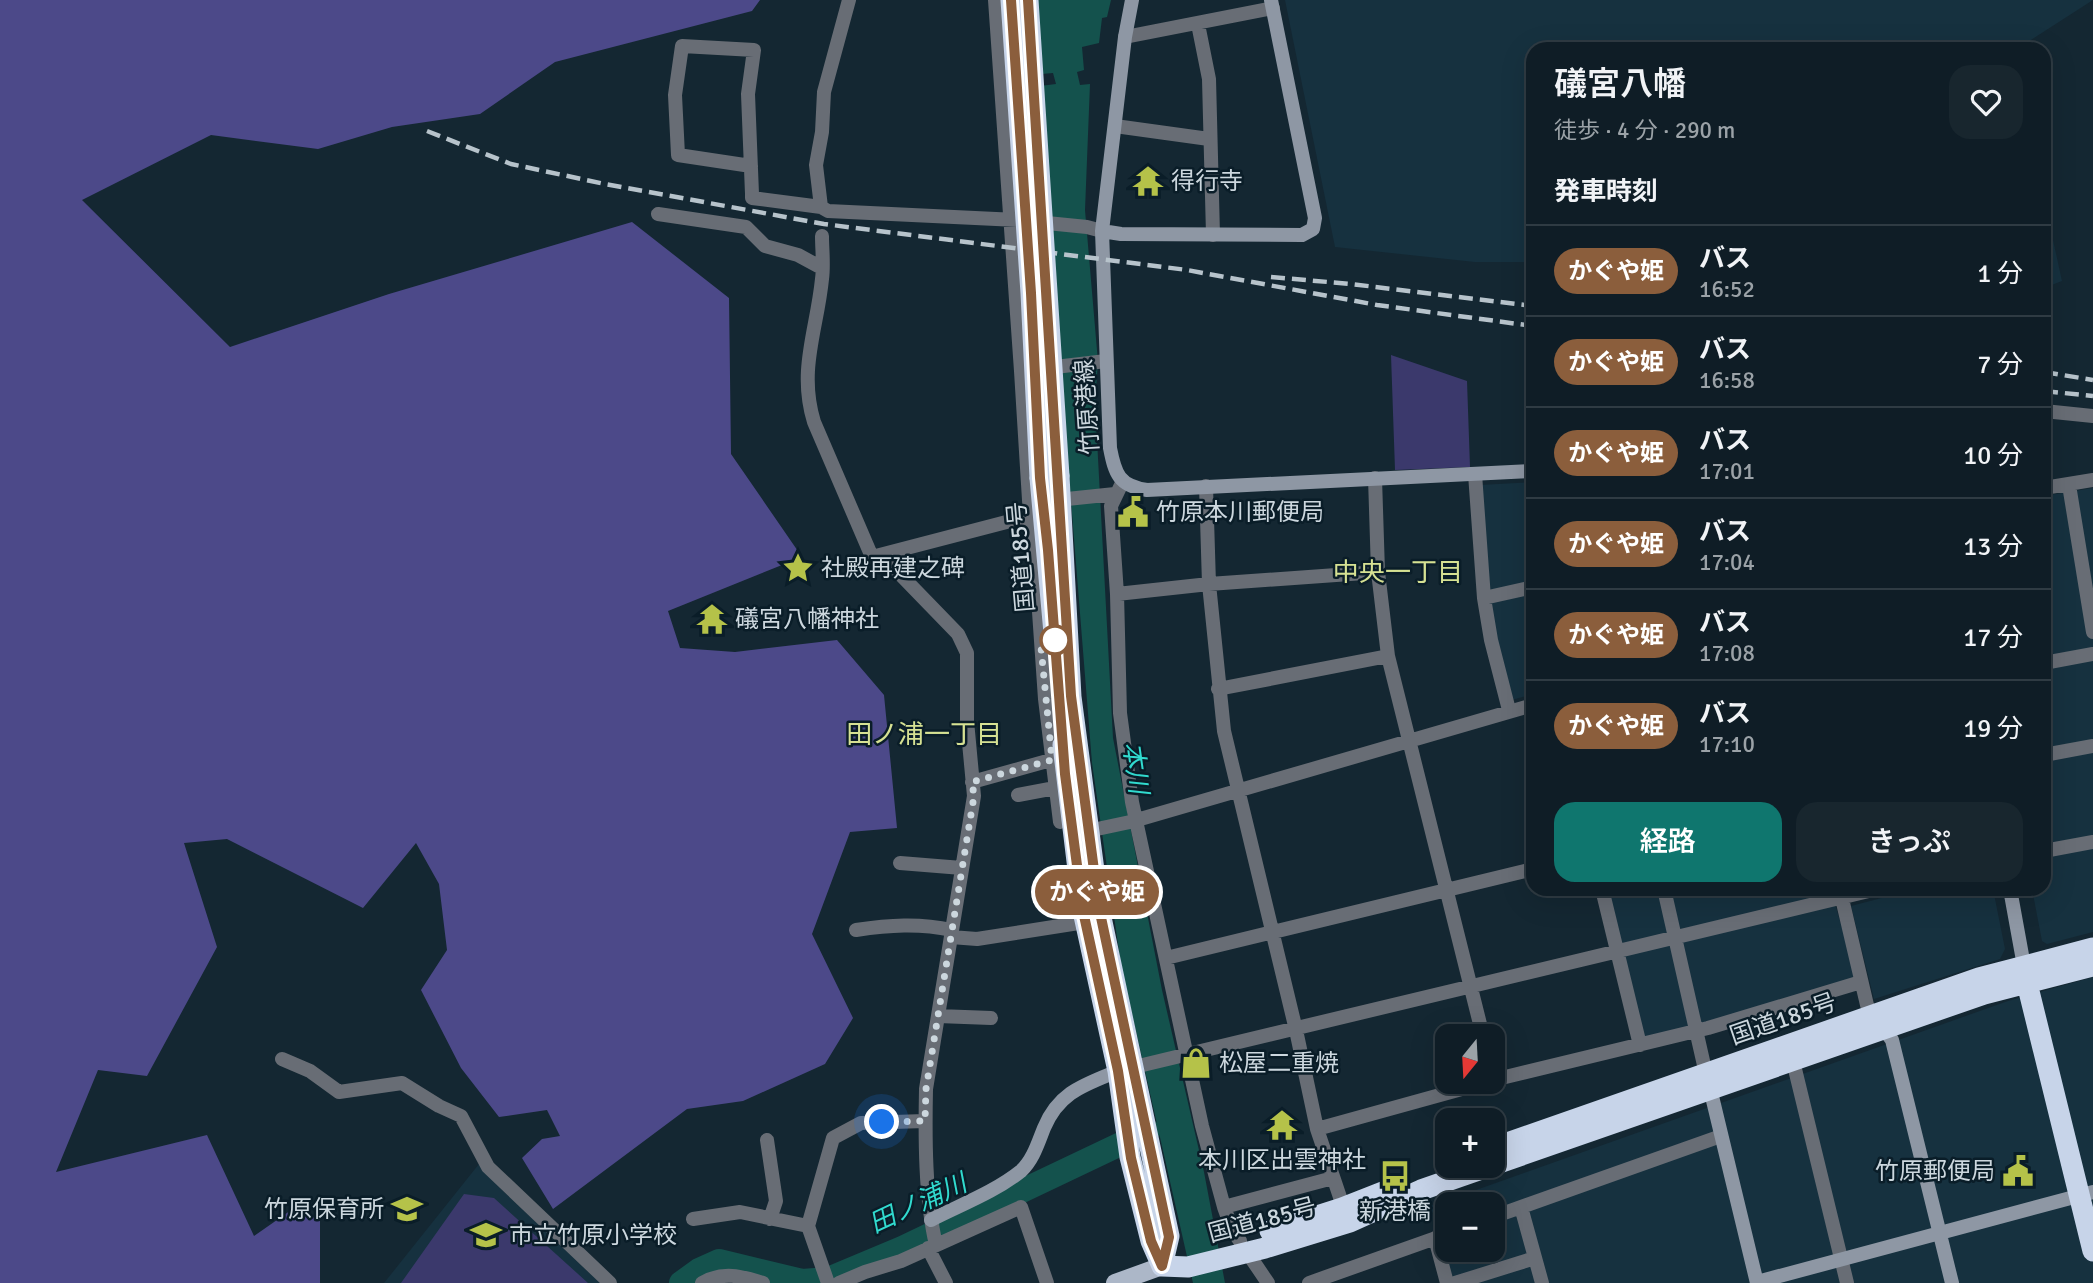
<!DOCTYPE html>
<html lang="ja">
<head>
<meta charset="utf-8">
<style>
	:root { --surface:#0f1d26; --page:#18262e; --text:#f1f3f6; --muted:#9ba2a7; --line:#2f3b43; --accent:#0f766e }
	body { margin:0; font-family:Signika,"Noto Sans JP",sans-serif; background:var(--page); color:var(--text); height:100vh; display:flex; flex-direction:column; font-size:26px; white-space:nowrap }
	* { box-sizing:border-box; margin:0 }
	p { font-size:23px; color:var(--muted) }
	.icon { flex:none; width:38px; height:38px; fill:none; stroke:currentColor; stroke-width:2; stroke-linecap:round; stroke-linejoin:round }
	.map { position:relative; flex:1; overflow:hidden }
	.details { position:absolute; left:1526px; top:42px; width:525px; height:854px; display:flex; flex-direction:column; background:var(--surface); border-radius:21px; box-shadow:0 7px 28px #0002,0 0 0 2px var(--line) }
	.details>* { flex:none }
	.badge { padding:0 14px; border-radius:23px; font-size:24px; line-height:46px }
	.needle { width:46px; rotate:198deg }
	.controls { position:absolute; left:1435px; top:1024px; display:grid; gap:14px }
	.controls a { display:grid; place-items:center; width:70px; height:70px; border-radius:14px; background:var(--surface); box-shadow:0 7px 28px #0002,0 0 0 2px var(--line); font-size:35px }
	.you { position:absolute; width:35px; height:35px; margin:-18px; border:5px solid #fff; border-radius:50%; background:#1a73e8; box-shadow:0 0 0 10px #1a73e833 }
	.map>.badge { position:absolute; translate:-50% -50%; box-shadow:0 0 0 4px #fff }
	h2 { padding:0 28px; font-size:26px; line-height:63px }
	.round { display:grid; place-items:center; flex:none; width:74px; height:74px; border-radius:21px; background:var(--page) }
	.overview { display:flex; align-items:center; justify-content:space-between; height:119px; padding:0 28px }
	h1 { font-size:33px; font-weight:600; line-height:52px }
	.button { display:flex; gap:14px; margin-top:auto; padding:14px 28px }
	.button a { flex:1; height:80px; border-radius:21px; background:var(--accent); color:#fff; font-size:28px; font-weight:600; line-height:80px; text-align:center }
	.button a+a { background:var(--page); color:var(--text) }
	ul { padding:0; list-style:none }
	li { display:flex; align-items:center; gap:21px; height:91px; padding:0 28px; border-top:2px solid var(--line) }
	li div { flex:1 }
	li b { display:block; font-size:26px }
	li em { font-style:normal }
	li .badge { min-width:77px; font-weight:700; text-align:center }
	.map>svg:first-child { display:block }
	.built { fill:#16313f; fill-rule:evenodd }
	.green { fill:#3b396c }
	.forest { fill:#4c4989 }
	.water { fill:#14524d }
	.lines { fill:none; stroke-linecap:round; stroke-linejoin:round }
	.river { stroke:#14524d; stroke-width:24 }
	.street { stroke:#686d75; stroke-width:14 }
	.secondary { stroke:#8e97a4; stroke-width:14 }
	.primary { stroke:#acb7c8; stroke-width:18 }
	.highway { stroke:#c7d4e9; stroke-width:21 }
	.rail { stroke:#b7c3cb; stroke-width:4.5; stroke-dasharray:14 7; stroke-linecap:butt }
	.highway-bridge { stroke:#c7d4e9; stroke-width:21 }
	.line-casing { stroke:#fff; stroke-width:16 }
	.line { stroke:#8b5e3c; stroke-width:10 }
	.walk { stroke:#ccd7de; stroke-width:7; stroke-dasharray:0 12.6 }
	.stop-dot { fill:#fff; stroke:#8b5e3c; stroke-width:3.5 }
	.labels { text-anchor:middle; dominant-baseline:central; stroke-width:5; stroke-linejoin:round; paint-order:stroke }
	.poi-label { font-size:24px; fill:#ccd7de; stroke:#0a1d28; text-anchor:start }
	.street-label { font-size:24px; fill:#ccd7de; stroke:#0a1d28 }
	.neighbourhood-label { font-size:26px; fill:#d6e193; stroke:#0a1d28 }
	.water-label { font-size:26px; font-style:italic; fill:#31dbcf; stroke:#0a1d28 }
</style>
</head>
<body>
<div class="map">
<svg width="2093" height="1283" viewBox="0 0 2093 1283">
	<rect width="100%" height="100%" fill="#142732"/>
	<path class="built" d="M1285 0H2093L2017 49H1533V262H1475L1335 247Z
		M2044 199 2062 281 2044 288Z
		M1533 482V694L1508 701 1487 601 1480 485Z
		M2093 488V932L2047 944 2042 941 2032 889H2044V496Z
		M1603 889H1838L1831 891 1857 977 1643 1046Z
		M1916 889H1993L2005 949 2000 959 1874 999 1851 906Z
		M2093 977V1283H1452L1431 1206 2008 1001ZM1447 1204H1493V1250H1447Z
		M479 1164 499 1187 600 1283H384Z"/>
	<path class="green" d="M1391 355 1467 381 1470 467 1395 470Z
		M464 1194 494 1198 588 1283H401Z"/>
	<path class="forest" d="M0 0H760L752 11 555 62 480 114 392 127 318 149 211 135 82 200 230 347 389 294 632 222 729 298 731 454 802 557 668 611 680 648 735 652 837 640 884 695 897 828 850 832 812 934 853 1018 825 1064 743 1101 687 1109 553 1209 522 1158 542 1139 560 1136 547 1110 499 1117 461 1068 421 990 447 950 439 884 416 843 363 908 227 839 184 843 217 947 147 1076 98 1070 56 1172 207 1135 254 1236 297 1206 320 1221V1283H0Z"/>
	<path class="water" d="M1003 0H1111L1107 17 1102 18 1099 43 1082 47 1084 70 1077 72 1080 85 1090 84 1085 210 1098 362 1095 402 1113 738 1162 990 1204 1172 1225 1283H1193L1121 965 1092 763 1069 476 1009 90 1056 84 1053 73 1006 77Z"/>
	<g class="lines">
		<path class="river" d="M681 1283 699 1270 719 1261 802 1281 828 1279 902 1248 1148 1131"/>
		<path class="street" d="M849 0 824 92 822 132 816 165 821 207 828 211 1017 220 1087 227 1102 231
			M995 0 1021 371 1106 361
			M1198 24 1209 79 1213 235
			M1125 37 1273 8
			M1115 126 1209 139
			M751 166 678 155 675 95 682 46 754 50 748 94 752 194V198L821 207
			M658 214 746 227 765 246 798 255 822 268
			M822 236C822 250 824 265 822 279 817 330 798 370 814 422L872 557 894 568 958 634 967 653V721L974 796 926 1089C925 1137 925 1198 936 1245
			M1021 371 1030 516 1036 568 1045 699 1060 822
			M2044 411 2093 416
			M1475 474 1484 598 1491 640 1509 710
			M1375 478 1378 572 1388 656 1483 1036
			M1123 481 1111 506 1117 594 1120 713 1132 802 1202 1126 1224 1207 1232 1229 1240 1241
			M2069 485 2093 632
			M1206 486 1209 584 1224 731 1296 1030 1317 1129 1346 1215
			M2044 488 2093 480
			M1067 499 1115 494
			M872 557 1037 514
			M1117 594 1209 584 1378 572
			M1484 598 1533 587
			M2044 663 2093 654
			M1218 689 1388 656
			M2044 755 2093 746
			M972 782 1058 758
			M1018 795 1055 788
			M1083 832 1130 822 1533 705
			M2044 851 2093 842
			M900 863 962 868
			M1602 889 1640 1045
			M1664 889 1706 1074
			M1840 890 1867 1005 1873 1015
			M856 930C889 925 919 923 952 930
			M951 937 977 939 1085 922
			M1166 958 1533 869
			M938 1016 991 1018
			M282 1059 310 1071 339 1092 402 1083 439 1106 461 1116 488 1167 610 1283
			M1793 1061 1847 1283
			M1126 1069 1877 889
			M1493 1080 1708 1028 1861 982
			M1317 1129 1487 1082
			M767 1140 776 1201 770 1219
			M1224 1207 1333 1178
			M1521 1207 1542 1283
			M1493 1217 1721 1136
			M693 1219 740 1212 808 1226 828 1283
			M808 1226 833 1138 861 1123 925 1121
			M1435 1238 1447 1283
			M928 1248 946 1283
			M1247 1252 1268 1283
			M702 1283C723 1271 741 1276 763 1283
			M839 1283 865 1272 901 1261 1021 1207 1047 1283
			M1309 1283 1447 1234
			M1455 1283 1535 1258"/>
		<path class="secondary" d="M1132 0 1125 37 1102 231 1110 448C1115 474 1119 486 1147 490L1533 471
			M1102 231 1121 234 1302 235 1313 229 1315 218 1271 0
			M2010 889 2024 966
			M1879 1023 1892 1040 1952 1283
			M1709 1084 1757 1283
			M931 1220C960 1205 995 1192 1021 1171 1033 1160 1038 1143 1044 1128 1059 1092 1084 1085 1118 1071
			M1757 1282 2093 1192"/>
		<path class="primary" d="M1115 1283 1162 1266"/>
		<path class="highway" d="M1059 476 1071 697 1099 908 1169 1236 1162 1266
			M1040 478 1054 633
			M1063 745 1083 911 1118 1071 1130 1157 1151 1241 1162 1266
			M2024 971 2093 1251
			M1493 1148 1979 978 2093 948
			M1493 1165 1984 994 2093 966
			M1270 1231 1342 1208 1398 1186
			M1162 1266 1188 1267 1265 1248 1350 1222 1421 1190 1490 1166"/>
		<path class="rail" d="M427 131 511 164 605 184 824 224 1187 270 1377 305 1533 326
			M1271 277 1351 284 1533 306
			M2044 372 2093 380
			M2044 391 2093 396"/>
		<path class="highway-bridge" d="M1011 0 1031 293 1040 478
			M1028 0 1059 476"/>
	</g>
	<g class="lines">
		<defs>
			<path id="line" d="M1011 0 1031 293 1040 478 1048 550 1065 774 1083 911 1118 1071 1131 1158 1151 1241 1162 1266 1169 1237 1099 908 1071 696 1028 0"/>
		</defs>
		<use href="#line" class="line-casing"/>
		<use href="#line" class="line"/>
		<path class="walk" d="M882 1122 925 1121 926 1089 974 796 972 782 1052 760 1041 647 1055 640"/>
	</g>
	<defs>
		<symbol id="temple-bare" viewBox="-9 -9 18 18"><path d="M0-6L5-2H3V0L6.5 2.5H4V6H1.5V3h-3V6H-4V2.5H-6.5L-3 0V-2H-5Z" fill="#b5c249" stroke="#0a1d28" stroke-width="2.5" paint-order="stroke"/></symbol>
		<symbol id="civic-bare" viewBox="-9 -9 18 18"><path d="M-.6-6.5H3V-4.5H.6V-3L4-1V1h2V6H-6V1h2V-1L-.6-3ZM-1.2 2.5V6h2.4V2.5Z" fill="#b5c249" stroke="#0a1d28" stroke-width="2.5" paint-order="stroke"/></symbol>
		<symbol id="sight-bare" viewBox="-9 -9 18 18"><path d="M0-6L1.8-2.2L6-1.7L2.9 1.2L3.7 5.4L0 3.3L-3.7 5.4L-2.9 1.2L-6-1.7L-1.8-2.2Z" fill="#b5c249" stroke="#0a1d28" stroke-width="2.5" paint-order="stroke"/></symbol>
		<symbol id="shop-bare" viewBox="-9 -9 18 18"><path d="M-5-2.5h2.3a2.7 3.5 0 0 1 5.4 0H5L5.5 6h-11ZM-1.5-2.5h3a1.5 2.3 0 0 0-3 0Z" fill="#b5c249" stroke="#0a1d28" stroke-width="2.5" paint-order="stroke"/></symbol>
		<symbol id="bus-bare" viewBox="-9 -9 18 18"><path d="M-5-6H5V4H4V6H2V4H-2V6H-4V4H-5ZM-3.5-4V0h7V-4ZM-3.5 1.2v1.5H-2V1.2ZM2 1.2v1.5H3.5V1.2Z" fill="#b5c249" stroke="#0a1d28" stroke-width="2.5" paint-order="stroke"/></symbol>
		<symbol id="school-bare" viewBox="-9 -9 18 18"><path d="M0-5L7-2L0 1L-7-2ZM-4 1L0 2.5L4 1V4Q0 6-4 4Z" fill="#b5c249" stroke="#0a1d28" stroke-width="2.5" paint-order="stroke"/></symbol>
	</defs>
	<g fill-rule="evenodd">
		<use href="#temple-bare" x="1126" y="159" width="44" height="44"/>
		<use href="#civic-bare" x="1111" y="490" width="44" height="44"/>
		<use href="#sight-bare" x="776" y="546" width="44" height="44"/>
		<use href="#temple-bare" x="690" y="597" width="44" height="44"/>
		<use href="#shop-bare" x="1174" y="1041" width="44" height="44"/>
		<use href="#temple-bare" x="1260" y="1103" width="44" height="44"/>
		<use href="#civic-bare" x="1996" y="1149" width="44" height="44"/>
		<use href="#bus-bare" x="1373" y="1154" width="44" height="44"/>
		<use href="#school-bare" x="385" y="1187" width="44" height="44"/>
		<use href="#school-bare" x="464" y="1213" width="44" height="44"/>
	</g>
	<circle class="stop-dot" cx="1055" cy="640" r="14"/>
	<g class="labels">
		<g class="poi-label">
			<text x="1171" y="181">得行寺</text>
			<text x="1156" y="512">竹原本川郵便局</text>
			<text x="821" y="568">社殿再建之碑</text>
			<text x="735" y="619">礒宮八幡神社</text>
			<text x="1219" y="1063">松屋二重焼</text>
			<text x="1282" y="1160" text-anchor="middle">本川区出雲神社</text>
			<text x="1995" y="1171" text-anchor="end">竹原郵便局</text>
			<text x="384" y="1209" text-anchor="end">竹原保育所</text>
			<text x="1395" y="1211" text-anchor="middle">新港橋</text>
			<text x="509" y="1235">市立竹原小学校</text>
		</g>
		<g class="street-label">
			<text transform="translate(1087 407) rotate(-94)">竹原港線</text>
			<text transform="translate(1021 557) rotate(-95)">国道185号</text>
			<text transform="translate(1783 1019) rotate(-19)">国道185号</text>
			<text transform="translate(1262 1220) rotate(-15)">国道185号</text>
		</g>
		<g class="neighbourhood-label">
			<text x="1398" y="573">中央一丁目</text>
			<text x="924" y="735">田ノ浦一丁目</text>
		</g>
		<g class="water-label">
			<text transform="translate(1135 768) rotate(82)">本川</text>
			<text transform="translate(918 1204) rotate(-25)">田ノ浦川</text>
		</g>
	</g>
</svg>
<div class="controls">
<a><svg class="needle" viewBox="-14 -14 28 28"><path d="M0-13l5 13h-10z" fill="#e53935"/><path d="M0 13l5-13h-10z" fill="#9ba2a7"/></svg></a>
<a>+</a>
<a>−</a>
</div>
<div class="you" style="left:882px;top:1122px"></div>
<b class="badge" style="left:1097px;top:892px;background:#8b5e3c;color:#fff">かぐや姫</b>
<section class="details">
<div class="overview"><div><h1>礒宮八幡</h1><p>徒歩 · 4 分 · 290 m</p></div><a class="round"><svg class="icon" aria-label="heart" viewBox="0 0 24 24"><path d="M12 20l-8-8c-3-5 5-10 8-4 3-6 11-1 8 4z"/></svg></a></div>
<h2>発車時刻</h2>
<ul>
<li><span class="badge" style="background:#8b5e3c;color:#fff">かぐや姫</span><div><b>バス</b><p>16:52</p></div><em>1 分</em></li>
<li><span class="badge" style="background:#8b5e3c;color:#fff">かぐや姫</span><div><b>バス</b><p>16:58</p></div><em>7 分</em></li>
<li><span class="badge" style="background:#8b5e3c;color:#fff">かぐや姫</span><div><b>バス</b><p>17:01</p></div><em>10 分</em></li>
<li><span class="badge" style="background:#8b5e3c;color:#fff">かぐや姫</span><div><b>バス</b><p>17:04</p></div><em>13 分</em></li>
<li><span class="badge" style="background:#8b5e3c;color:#fff">かぐや姫</span><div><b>バス</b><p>17:08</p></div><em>17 分</em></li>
<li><span class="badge" style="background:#8b5e3c;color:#fff">かぐや姫</span><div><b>バス</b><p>17:10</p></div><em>19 分</em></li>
</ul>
<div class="button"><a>経路</a><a>きっぷ</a></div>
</section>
</div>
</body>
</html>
